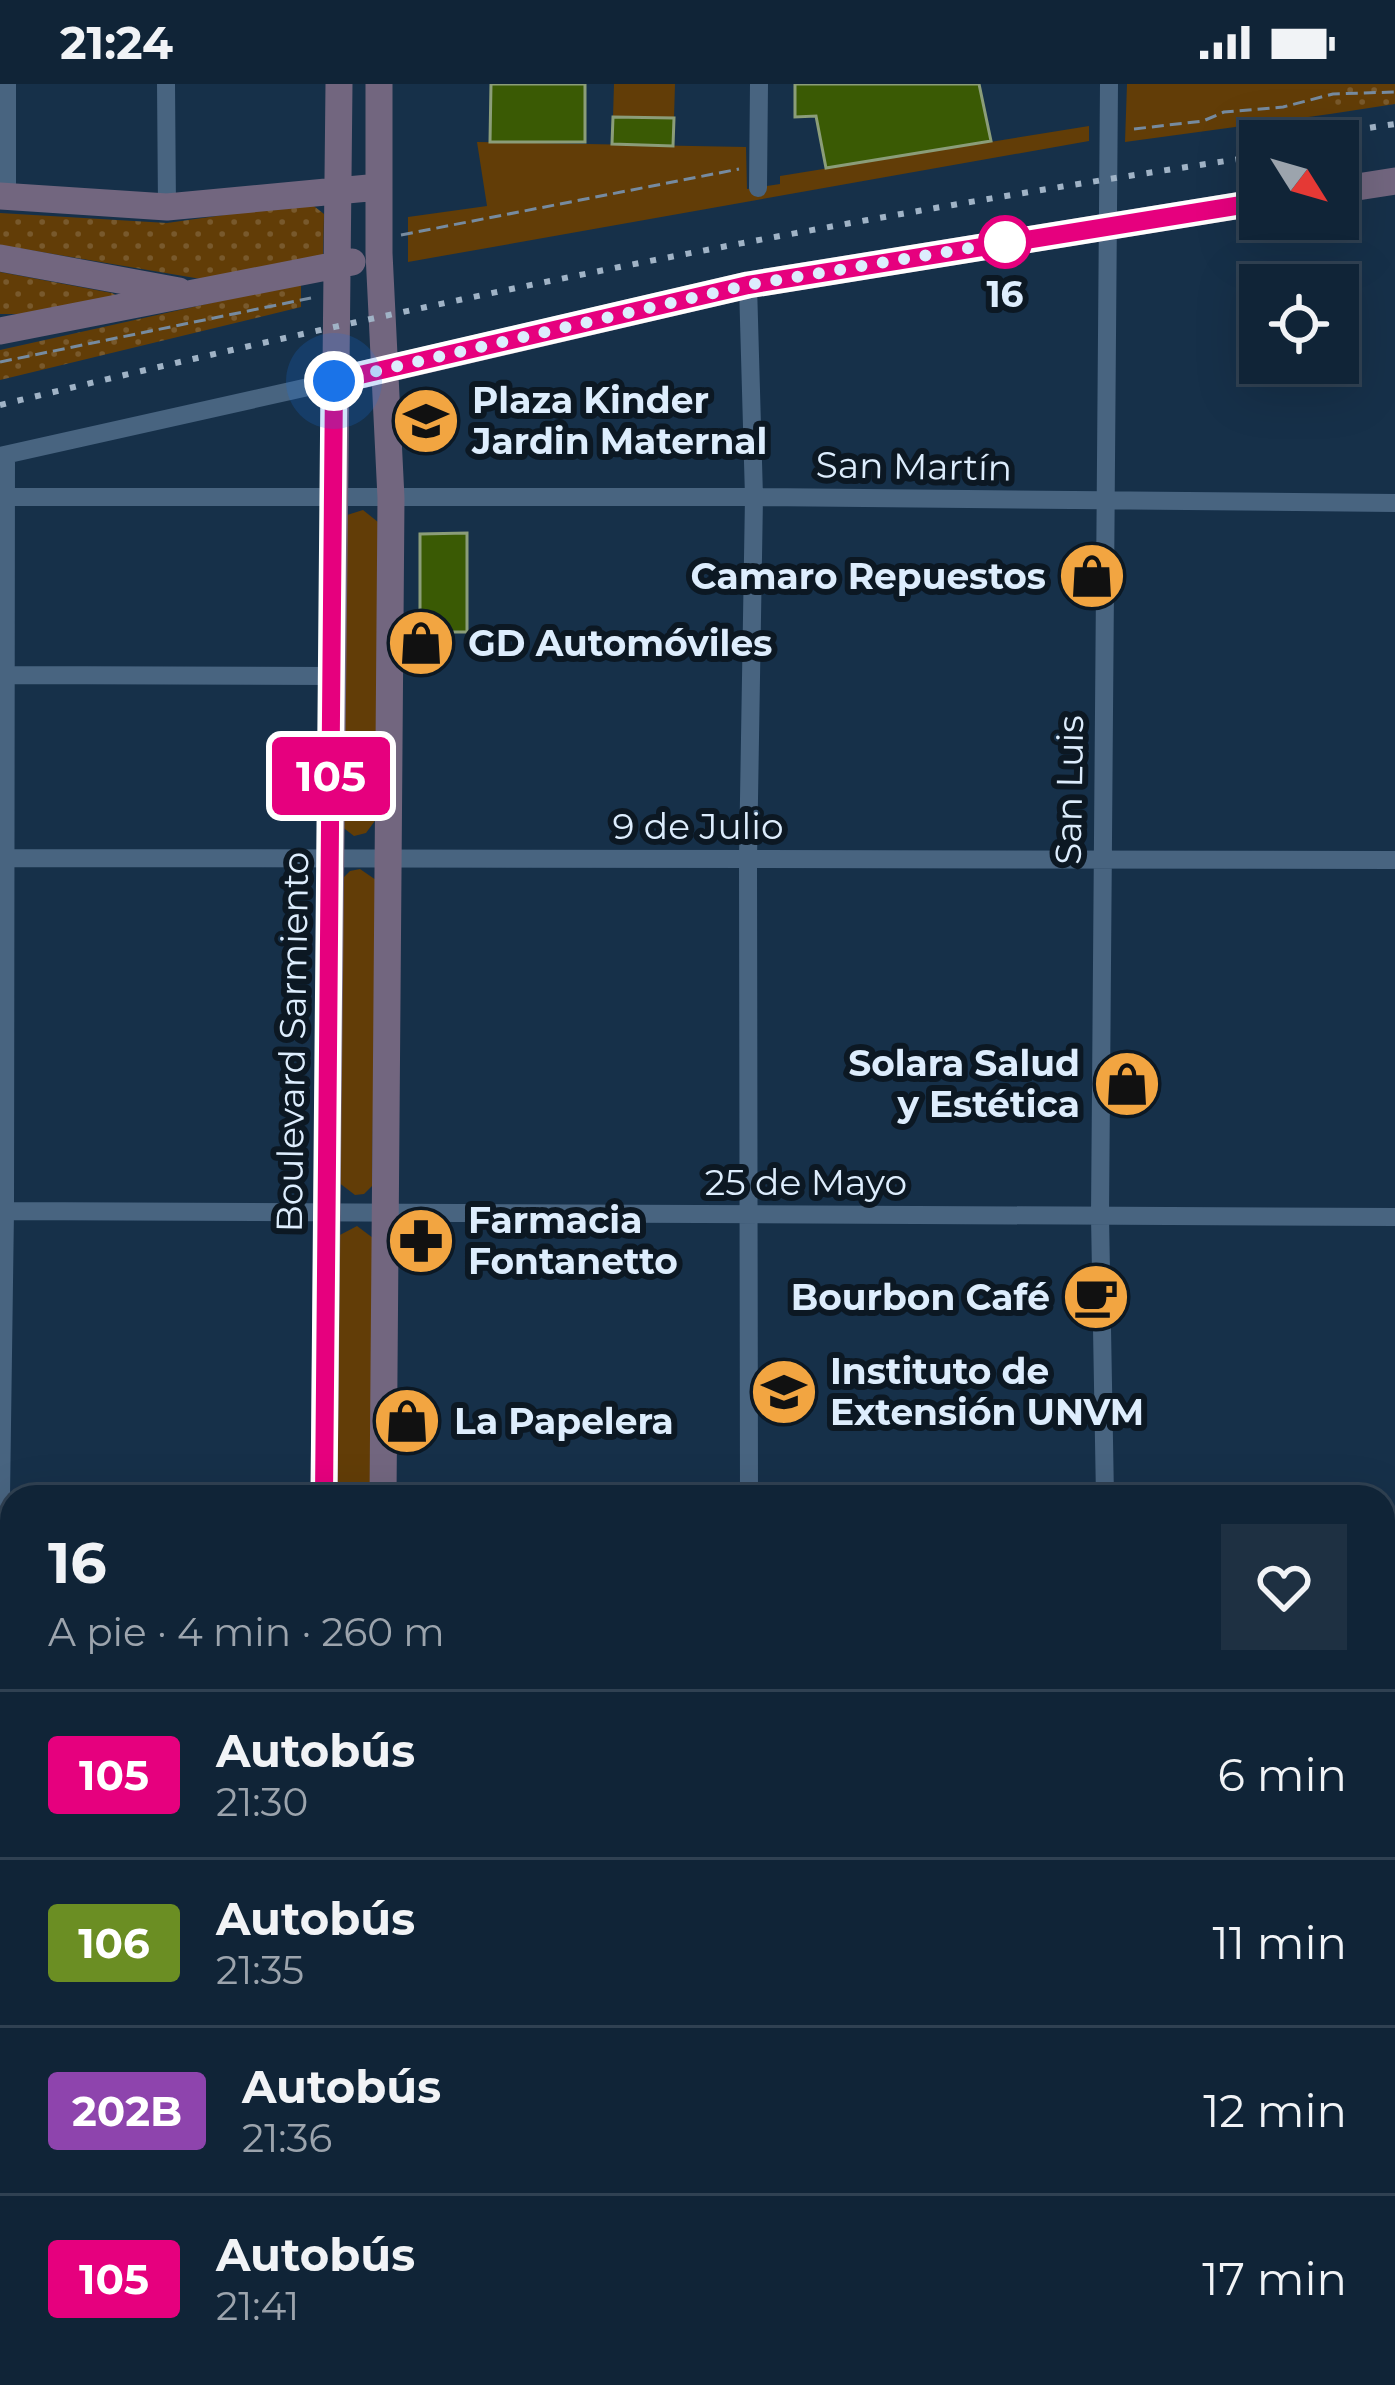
<!DOCTYPE html>
<html lang="es">
<head>
<meta charset="utf-8">
<style>
	:root { --surface:#102437; --page:#1e3042; --text:#f1f3f6; --muted:#9ca4ad; --line:#304152 }
	body { margin:0; font-family:Montserrat,sans-serif; background:var(--page); color:var(--text); height:100vh; display:flex; flex-direction:column; font-size:45px; white-space:nowrap }
	* { box-sizing:border-box; margin:0 }
	p { font-size:39px; color:var(--muted) }
	.icon { flex:none; width:66px; height:66px; fill:none; stroke:currentColor; stroke-width:2; stroke-linecap:round; stroke-linejoin:round }
	.map { position:relative; flex:1; overflow:hidden }
	.panel { position:absolute; left:0px; top:1401px; width:1395px; height:900px; display:flex; flex-direction:column; background:var(--surface); border-radius:36px 36px 0 0; box-shadow:0 12px 48px #0002,0 0 0 3px var(--line) }
	.panel>* { flex:none }
	.badge { padding:0 24px; border-radius:9px; font-size:42px; line-height:78px }
	.needle { width:78px; rotate:127deg }
	.fabs { position:absolute; left:1239px; top:36px; display:grid; gap:24px }
	.fabs a { display:grid; place-items:center; width:120px; height:120px; border-radius:0px; background:var(--surface); box-shadow:0 12px 48px #0002,0 0 0 3px var(--line); font-size:60px }
	.you { position:absolute; width:60px; height:60px; margin:-30px; border:9px solid #fff; border-radius:50%; background:#1a73e8; box-shadow:0 0 0 18px #1a73e833 }
	.map>.badge { position:absolute; translate:-50% -50%; box-shadow:0 0 0 6px #fff }
	.round { display:grid; place-items:center; flex:none; width:126px; height:126px; border-radius:0px; background:var(--page) }
	.summary { display:flex; align-items:center; justify-content:space-between; height:204px; padding:0 48px }
	h1 { font-size:57px; font-weight:700; line-height:90px }
	ul { padding:0; list-style:none }
	li { display:flex; align-items:center; gap:36px; height:168px; padding:0 48px; border-top:3px solid var(--line) }
	li div { flex:1 }
	li b { display:block; font-size:45px }
	li em { font-style:normal }
	li .badge { min-width:132px; font-weight:700; text-align:center }
	.status { display:flex; justify-content:space-between; align-items:center; height:84px; padding:0 60px; background:var(--surface); direction:ltr }
	.status svg { height:33px; fill:currentColor }
	.map>svg:first-child { display:block }
	.green { fill:#623d07 }
	.park { fill:url(#park-dots) }
	.building { fill:#3a5a04; stroke:#8b9d79; stroke-width:3 }
	.lines { fill:none; stroke-linecap:round; stroke-linejoin:round }
	.path { stroke:#768ba0; stroke-width:3; stroke-dasharray:12 6; stroke-linecap:butt }
	.street { stroke:#486480; stroke-width:18 }
	.secondary { stroke:#72667f; stroke-width:27 }
	.primary { stroke:#9b687f; stroke-width:30 }
	.rail { stroke:#a0b3c6; stroke-width:6; stroke-dasharray:6 12; stroke-linecap:butt }
	.line-casing { stroke:#fff; stroke-width:27 }
	.line { stroke:#e6007e; stroke-width:18 }
	.walk { stroke:#ddedfd; stroke-width:12; stroke-dasharray:0 21.6 }
	.stop-dot { fill:#fff; stroke:#e6007e; stroke-width:6 }
	.labels { text-anchor:middle; dominant-baseline:central; stroke-width:12; stroke-linejoin:round; paint-order:stroke }
	.stop-label { font-size:36px; font-weight:bold; fill:#ddedfd; stroke:#0c1823 }
	.poi-label { font-size:36px; font-weight:bold; fill:#ddedfd; stroke:#0c1823; text-anchor:start }
	.street-label { font-size:36px; fill:#ddedfd; stroke:#0c1823 }
</style>
</head>
<body>
<div class="status"><b>21:24</b><svg viewBox="0 0 49 12"><path d="M0 12V9h3v3zM5 12V6h3v6zM10 12V3h3v9zM15 12V0h3v12zM26 1h20v11H26zM47 4h2v5h-2z"/></svg></div>
<div class="map">
<svg width="1395" height="2301" viewBox="0 0 1395 2301">
	<defs>
		<pattern id="park-dots" width="8" height="8" patternUnits="userSpaceOnUse" patternTransform="scale(3)"><rect width="8" height="8" fill="#623d07"/><path d="M2 2h.1M6 6h.1" fill="none" stroke="#78592c" stroke-width="1.8" stroke-linecap="round"/></pattern>
	</defs>
	<rect width="100%" height="100%" fill="#163049"/>
	<path class="green" d="M614 0H675L674 34 613 33Z
		M1127 0H1330V30L1125 58Z
		M1089 42V57L408 178V133L487 122 477 58 746 63 747 105 780 100V92Z
		M363 426 378 438 377 734 366 749 354 752 341 742 347 431Z
		M360 785 376 796 372 1102 364 1110 355 1111 338 1098 339 798 350 787Z
		M357 1142 373 1154V1413H335L338 1152Z"/>
	<path class="park" d="M1330 0H1395V20L1330 30Z
		M310 119 324 130 323 173 201 195 0 161V129L167 139Z
		M0 188 112 209 117 212 24 230H0Z
		M301 199V223L0 296V266Z"/>
	<path class="building" d="M491 0H585V58H490Z
		M795 0H979L991 57 826 84 816 32 795 33Z
		M613 33 674 34 673 62 612 60Z
		M467 449V548H420V450Z"/>
	<g class="lines">
		<path class="path" d="M1134 45 1203 37 1224 28 1283 23 1333 10 1395 8
			M401 151 739 85
			M0 278 311 214"/>
		<path class="street" d="M7 0V113
			M166 0 167 123
			M758 104 759 0
			M748 201 754 413 748 775 749 1413
			M0 372 335 297
			M0 413H754L1395 419
			M0 591 332 592
			M0 774 1395 776
			M0 1127 1395 1133
			M1105 1413 1100 1132 1109 0
			M0 1484 5 1127 6 371
			M1383 1492H1395
			M1383 2211H1395
			M0 2226H12
			M753 2289V2301
			M1098 2289V2301
			M494 2301V2289
			M1199 2301V2289"/>
		<path class="secondary" d="M379 0V169L391 414 383 1413
			M1338 106 1395 97
			M0 112 167 123 379 103
			M0 174 179 207
			M0 247 352 178
			M335 297 748 201 1260 118
			M324 1413 339 0
			M314 2301V2289"/>
		<path class="primary" d="M1383 1852H1395
			M0 1902H12
			M1383 1907H1395"/>
		<path class="rail" d="M1281 57 1395 40
			M0 321C416 219 836 134 1260 72"/>
	</g>
	<g class="lines">
		<defs>
			<path id="line" d="M324 1413 334 297 748 201 1260 118"/>
		</defs>
		<use href="#line" class="line-casing"/>
		<use href="#line" class="line"/>
		<path class="walk" d="M334 297 748 201 1018 156 1005 158"/>
	</g>
	<defs>
		<symbol id="school-disc" viewBox="-11 -11 22 22"><circle r="9.5" fill="#f2a541" stroke="#0c1823"/><path d="M0-5L7-2L0 1L-7-2ZM-4 1L0 2.5L4 1V4Q0 6-4 4Z" fill="#111"/></symbol>
		<symbol id="shop-disc" viewBox="-11 -11 22 22"><circle r="9.5" fill="#f2a541" stroke="#0c1823"/><path d="M-5-2.5h2.3a2.7 3.5 0 0 1 5.4 0H5L5.5 6h-11ZM-1.5-2.5h3a1.5 2.3 0 0 0-3 0Z" fill="#111"/></symbol>
		<symbol id="pharmacy-disc" viewBox="-11 -11 22 22"><circle r="9.5" fill="#f2a541" stroke="#0c1823"/><path d="M-2-6h4v4h4v4h-4v4h-4v-4h-4v-4h4Z" fill="#111"/></symbol>
		<symbol id="cafe-disc" viewBox="-11 -11 22 22"><circle r="9.5" fill="#f2a541" stroke="#0c1823"/><path d="M-5.5-4.5H6V0H3Q3 3.5 0 3.5H-2.5Q-5.5 3.5-5.5 0ZM3-3.2v2h1.7v-2ZM-6 4.5H4V6H-6Z" fill="#111"/></symbol>
	</defs>
	<g fill-rule="evenodd">
		<use href="#school-disc" x="388" y="299" width="76" height="76"/>
		<use href="#shop-disc" x="1054" y="454" width="76" height="76"/>
		<use href="#shop-disc" x="383" y="521" width="76" height="76"/>
		<use href="#shop-disc" x="1089" y="962" width="76" height="76"/>
		<use href="#pharmacy-disc" x="383" y="1119" width="76" height="76"/>
		<use href="#cafe-disc" x="1058" y="1175" width="76" height="76"/>
		<use href="#school-disc" x="746" y="1270" width="76" height="76"/>
		<use href="#shop-disc" x="369" y="1299" width="76" height="76"/>
	</g>
	<circle class="stop-dot" cx="1005" cy="158" r="24"/>
	<g class="labels">
		<g class="stop-label">
			<text x="1005" y="210">16</text>
		</g>
		<g class="poi-label">
			<text x="472" y="316">Plaza Kinder<tspan x="472" dy="41">Jardin Maternal</tspan></text>
			<text x="1046" y="492" text-anchor="end">Camaro Repuestos</text>
			<text x="468" y="559">GD Automóviles</text>
			<text x="1080" y="979" text-anchor="end">Solara Salud<tspan x="1080" dy="41">y Estética</tspan></text>
			<text x="468" y="1136">Farmacia<tspan x="468" dy="41">Fontanetto</tspan></text>
			<text x="1050" y="1213" text-anchor="end">Bourbon Café</text>
			<text x="830" y="1287">Instituto de<tspan x="830" dy="41">Extensión UNVM</tspan></text>
			<text x="454" y="1337">La Papelera</text>
		</g>
		<g class="street-label">
			<text transform="translate(914 382) rotate(1)">San Martín</text>
			<text transform="translate(1069 706) rotate(-89)">San Luis</text>
			<text x="698" y="742">9 de Julio</text>
			<text transform="translate(292 958) rotate(-89)">Boulevard Sarmiento</text>
			<text x="806" y="1098">25 de Mayo</text>
		</g>
	</g>
</svg>
<div class="fabs">
<a><svg class="needle" viewBox="-14 -14 28 28"><path d="M0-13l5 13h-10z" fill="#e53935"/><path d="M0 13l5-13h-10z" fill="#9ca4ad"/></svg></a>
<a><svg class="icon" aria-label="locate" viewBox="0 0 24 24"><circle cx="12" cy="12" r="6"/><path d="M12 2v4M12 18v4M2 12h4M18 12h4"/></svg></a>
</div>
<div class="you" style="left:334px;top:297px"></div>
<b class="badge" style="left:331px;top:692px;background:#e6007e;color:#fff">105</b>
<section class="panel">
<div class="summary"><div><h1>16</h1><p>A pie · 4 min · 260 m</p></div><a class="round"><svg class="icon" aria-label="heart" viewBox="0 0 24 24"><path d="M12 20l-8-8c-3-5 5-10 8-4 3-6 11-1 8 4z"/></svg></a></div>
<ul>
<li><span class="badge" style="background:#e6007e;color:#fff">105</span><div><b>Autobús</b><p>21:30</p></div><em>6 min</em></li>
<li><span class="badge" style="background:#6b8e23;color:#fff">106</span><div><b>Autobús</b><p>21:35</p></div><em>11 min</em></li>
<li><span class="badge" style="background:#8e44ad;color:#fff">202B</span><div><b>Autobús</b><p>21:36</p></div><em>12 min</em></li>
<li><span class="badge" style="background:#e6007e;color:#fff">105</span><div><b>Autobús</b><p>21:41</p></div><em>17 min</em></li>
</ul>
</section>
</div>
</body>
</html>
